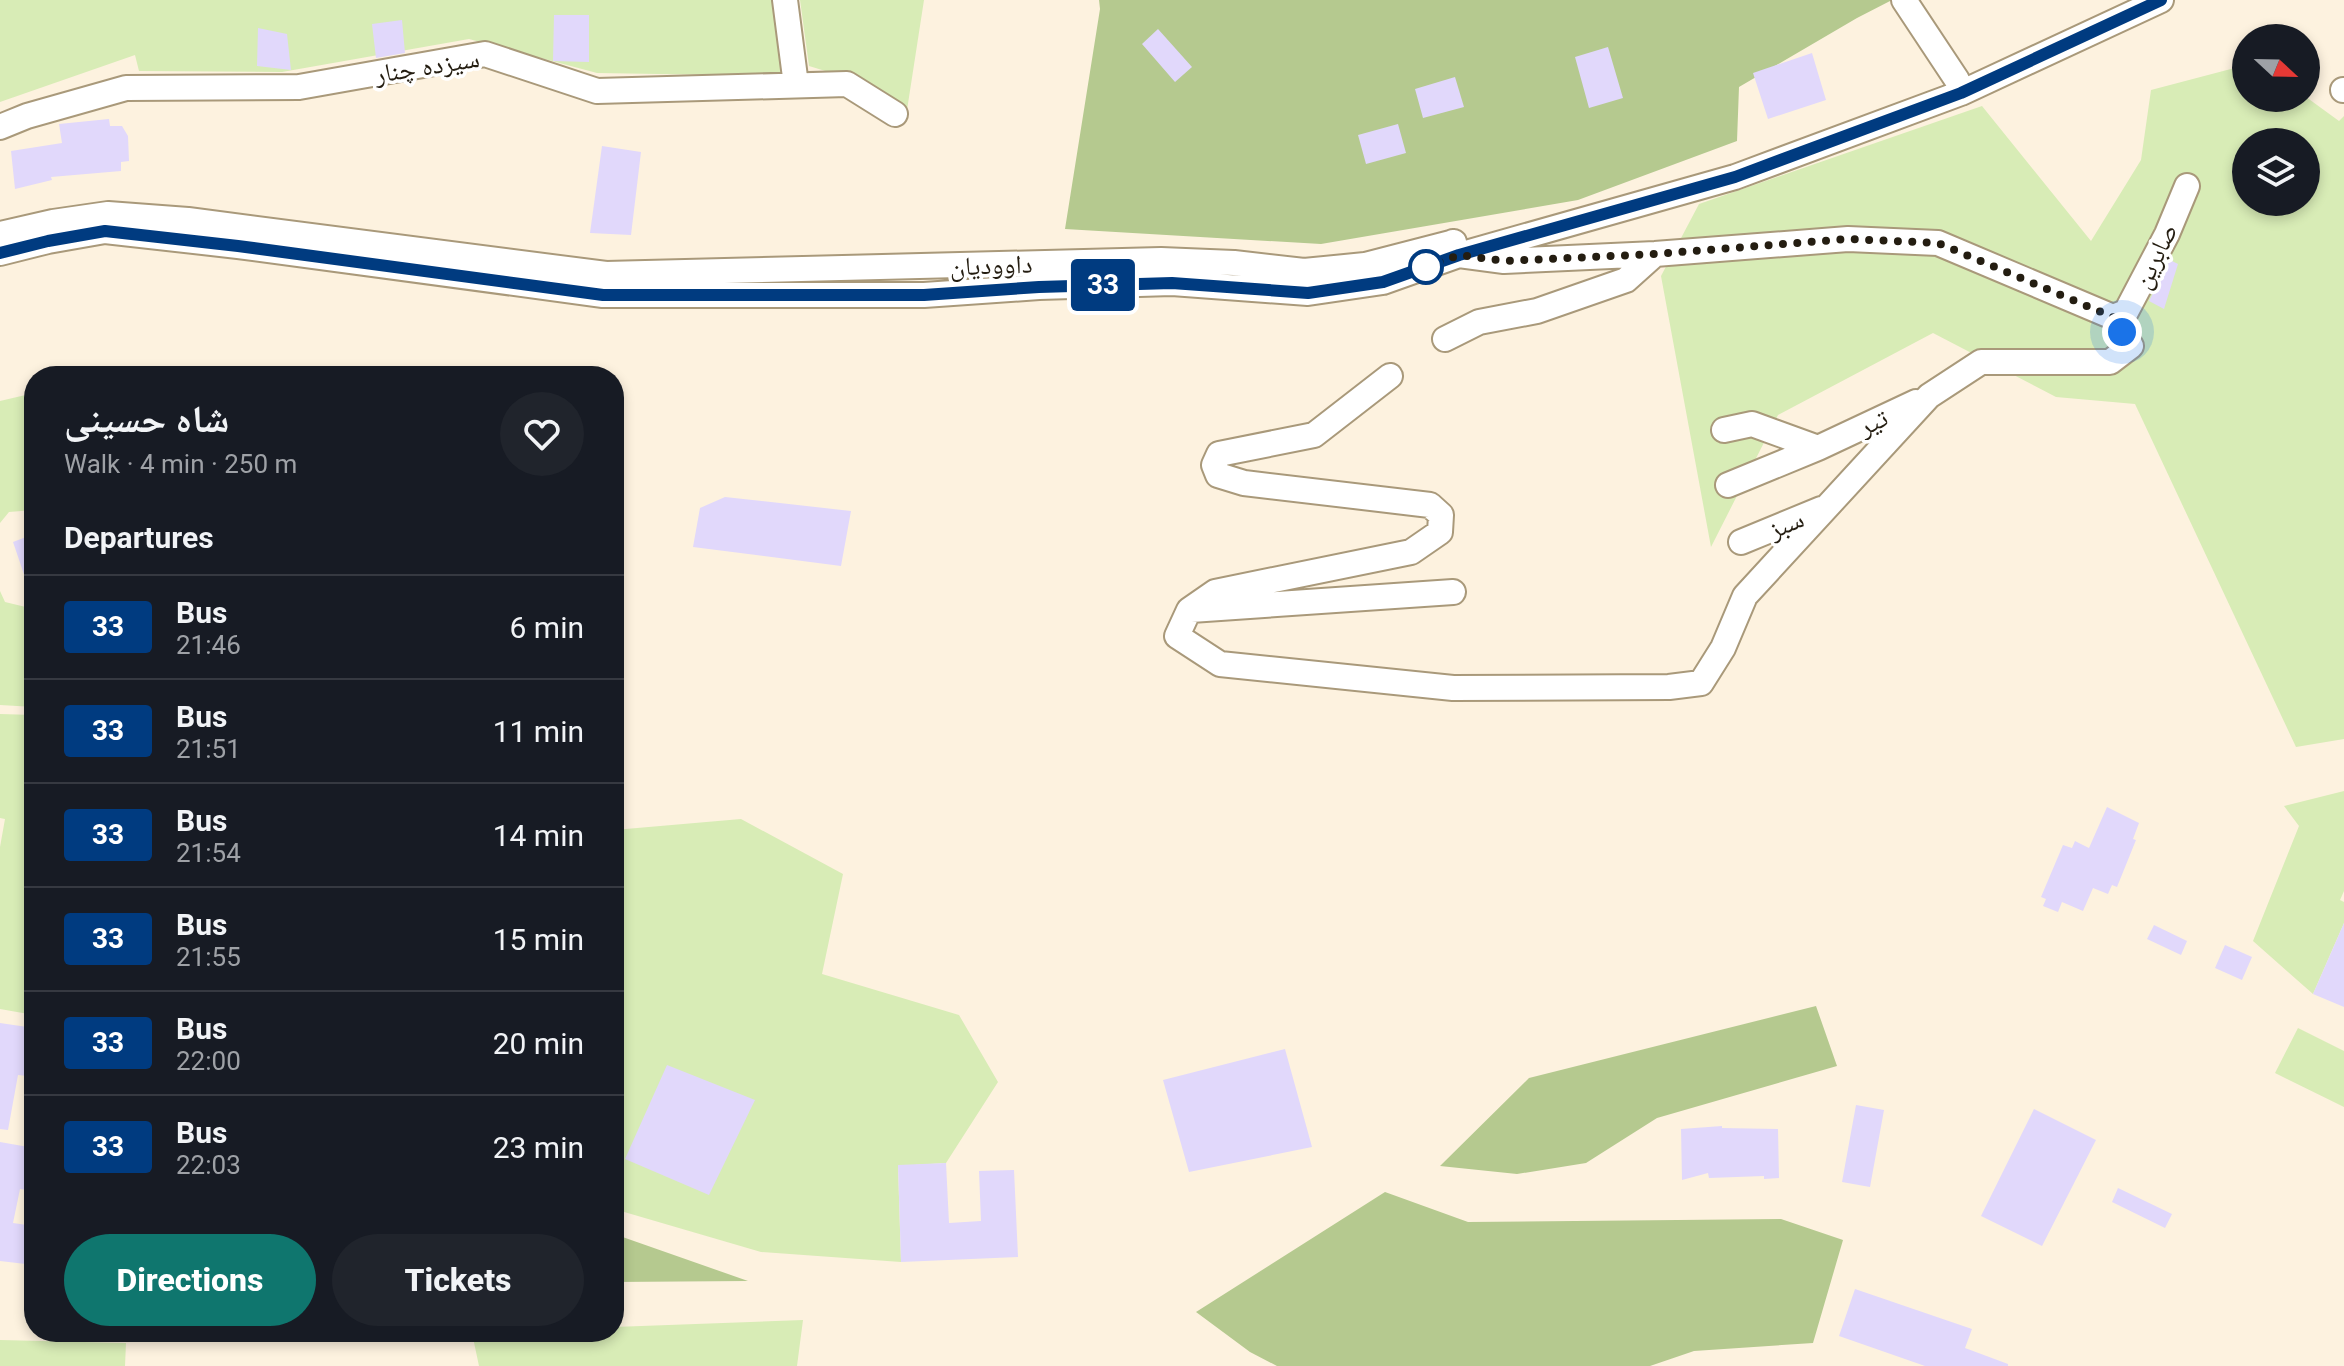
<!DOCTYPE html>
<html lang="en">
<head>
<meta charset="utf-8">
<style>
	:root { --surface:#171b24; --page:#20242c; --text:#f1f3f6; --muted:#9ea1a6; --line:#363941; --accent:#0f766e }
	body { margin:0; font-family:Roboto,"Noto Naskh Arabic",sans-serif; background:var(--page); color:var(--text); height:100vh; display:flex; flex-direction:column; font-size:30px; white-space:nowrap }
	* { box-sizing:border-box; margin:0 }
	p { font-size:26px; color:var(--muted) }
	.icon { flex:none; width:44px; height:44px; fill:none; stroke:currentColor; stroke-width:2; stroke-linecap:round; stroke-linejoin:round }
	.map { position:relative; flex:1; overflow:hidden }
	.side { position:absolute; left:24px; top:366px; width:600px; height:976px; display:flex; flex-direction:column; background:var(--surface); border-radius:32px; box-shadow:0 4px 12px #0003 }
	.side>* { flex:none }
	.badge { padding:0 16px; border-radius:6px; font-size:28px; line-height:52px }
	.needle { width:52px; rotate:112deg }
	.fabs { position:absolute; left:2232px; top:24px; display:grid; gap:16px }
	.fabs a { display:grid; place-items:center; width:88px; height:88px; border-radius:50%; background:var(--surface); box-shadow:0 4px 12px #0003; font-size:40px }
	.you { position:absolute; width:40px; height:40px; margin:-20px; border:6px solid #fff; border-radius:50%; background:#1a73e8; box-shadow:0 0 0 12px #1a73e833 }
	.map>.badge { position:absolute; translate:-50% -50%; box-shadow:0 0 0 4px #fff }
	h2 { padding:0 40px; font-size:30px; line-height:72px }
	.round { display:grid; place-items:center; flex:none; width:84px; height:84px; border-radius:42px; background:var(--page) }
	.summary { display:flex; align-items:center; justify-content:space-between; height:136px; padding:0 40px }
	h1 { font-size:38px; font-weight:800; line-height:60px }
	.button { display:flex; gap:16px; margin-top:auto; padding:16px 40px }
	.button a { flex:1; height:92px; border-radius:48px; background:var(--accent); color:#fff; font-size:32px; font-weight:800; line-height:92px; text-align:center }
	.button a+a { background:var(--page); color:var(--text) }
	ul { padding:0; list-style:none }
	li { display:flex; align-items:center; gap:24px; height:104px; padding:0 40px; border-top:2px solid var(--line) }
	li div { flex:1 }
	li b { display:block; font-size:30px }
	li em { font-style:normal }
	li .badge { min-width:88px; font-weight:700; text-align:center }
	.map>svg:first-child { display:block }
	.green { fill:#d8ecb6; fill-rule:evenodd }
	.forest { fill:#b5c98f }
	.building { fill:#e1d8fb }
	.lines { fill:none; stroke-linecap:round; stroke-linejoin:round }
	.minor-casing { stroke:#a9997a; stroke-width:28 }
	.minor { stroke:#fff; stroke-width:24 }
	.line-casing { stroke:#fff; stroke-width:18 }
	.line { stroke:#003b80; stroke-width:12 }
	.walk { stroke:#241d11; stroke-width:8; stroke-dasharray:0 14.4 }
	.stop-dot { fill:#fff; stroke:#003b80; stroke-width:4 }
	.labels { text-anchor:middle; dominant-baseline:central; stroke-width:7; stroke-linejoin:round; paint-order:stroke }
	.street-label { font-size:26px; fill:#241d11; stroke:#fff }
</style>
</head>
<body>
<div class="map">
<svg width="2344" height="1366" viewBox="0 0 2344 1366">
	<rect width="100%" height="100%" fill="#fdf2df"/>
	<path class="green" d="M0 0H778L787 76 597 73 469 39 282 72 139 71 135 55 0 102Z
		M800 0H924L907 110 858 81 809 66Z
		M2246 65V98L2306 97 2339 121 2344 116V739L2296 747 2135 404 2056 397 1933 333 1778 415 1711 547 1661 276 1699 204 1982 106 2091 241 2141 160 2151 90ZM2246 142H2306V202H2246Z
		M34 393V469L24 473 34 510 9 512 0 523V401Z
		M0 591 5 602 34 609V707L0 705Z
		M0 714 34 715V1015L0 1009V847L5 819 0 818Z
		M2344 791V891L2340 900 2344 902V923L2313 994 2253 941 2299 826 2284 806Z
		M741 819 843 874 822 974 959 1015 998 1082 946 1163 898 1166 901 1262 761 1252 614 1209V830Z
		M2298 1028 2344 1051V1107L2275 1073Z
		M803 1320 797 1366H479L472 1333 614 1332V1327Z
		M0 1340 126 1343 125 1366H0Z"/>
	<path class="forest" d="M1099 0H1892L1857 18 1739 87 1737 141 1578 200 1321 244 1065 229 1100 9Z
		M1816 1006 1837 1066 1657 1118 1586 1163 1517 1174 1440 1166 1529 1078Z
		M1385 1192 1468 1222 1781 1219 1843 1240 1813 1343 1694 1351 1650 1366H1277L1250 1352 1196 1312Z
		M614 1234 748 1281 614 1282Z"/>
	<path class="building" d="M554 15H589V62L553 61Z
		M402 20 405 53 376 58 372 24Z
		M258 28 287 34 291 70 257 66Z
		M1158 29 1192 67 1175 82 1142 44Z
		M1608 47 1623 98 1589 108 1575 57Z
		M1812 53 1826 100 1768 119 1753 73Z
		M1455 77 1464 107 1423 118 1415 89Z
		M109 119 110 126H122L128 136 129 161 121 162V171L51 177 52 180 15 189 11 151 62 143 59 124Z
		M1398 124 1406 153 1366 164 1358 135Z
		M602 146 641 152 631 235 590 233Z
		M2170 260 2178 264 2164 309 2149 301Z
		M725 497 851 511 841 566 693 547 700 508Z
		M34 534V595H31L13 542Z
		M2107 807 2139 823 2133 839 2136 840 2117 887 2112 885 2108 894 2093 888 2083 911 2062 902 2058 912 2043 906 2046 899 2041 897 2063 845 2072 848 2075 841 2089 848Z
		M2344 923V1007L2313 994Z
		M2154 925 2187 941 2181 955 2147 939Z
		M2225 945 2252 957 2242 980 2215 968Z
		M0 1023 34 1028V1072L28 1076 18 1075 8 1130 0 1129Z
		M1285 1049 1312 1147 1189 1172 1163 1080Z
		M667 1065 755 1100 709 1195 625 1159Z
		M1856 1105 1884 1110 1870 1187 1842 1182Z
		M2034 1109 2096 1140 2042 1246 1981 1216Z
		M1722 1126V1128L1778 1129 1779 1178 1764 1179V1176L1709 1178 1708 1173 1682 1180 1681 1129Z
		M0 1142 34 1148V1191L20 1189 13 1223 34 1226V1265L0 1261Z
		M946 1163 949 1223 981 1221 979 1171 1014 1170 1018 1257 901 1262 898 1165Z
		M2118 1188 2172 1214 2165 1228 2112 1202Z
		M1855 1289 1972 1329 1965 1348 2008 1364V1366H1925L1839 1336Z"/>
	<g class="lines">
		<defs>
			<path id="minor" d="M785 0 796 85
				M1904 0 1957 80
				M2343 90H2344
				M0 127 27 116 126 88 299 87 485 54 597 91 847 84 895 114
				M0 234 53 222 108 214 188 220 606 274 1161 260 1234 263 1304 271 1365 265 1454 242
				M0 253 48 241 105 231 238 246 603 295H924L1039 287 1172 283 1308 293 1383 282 1459 255 1735 177 1961 93 2161 0
				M2113 317 2126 312 2167 234 2187 186
				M1445 339 1479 322 1537 311 1626 280 1655 254
				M1390 376 1314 435 1219 454 1214 465 1218 475 1244 483 1430 505 1441 515 1440 532 1411 552 1215 592 1189 610 1177 636 1220 664 1453 688 1669 687 1701 683 1723 648 1745 596 1929 396 1981 362H2110L2131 346 2113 317 1938 243 1848 239 1655 254 1504 261 1459 255 1453 242
				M1724 430 1752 424 1818 448 1916 402
				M1728 485 1818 448
				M1741 542 1821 509
				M1191 610 1453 592"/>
		</defs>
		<use href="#minor" class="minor-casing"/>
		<use href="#minor" class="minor"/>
	</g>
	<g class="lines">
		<defs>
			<path id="line" d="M0 253 48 241 105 231 238 246 603 295H924L1039 287 1172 283 1308 293 1383 282 1459 255 1735 177 1961 93 2161 0"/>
		</defs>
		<use href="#line" class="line-casing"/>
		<use href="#line" class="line"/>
		<path class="walk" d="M1426 267 1459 255 1504 261 1655 254 1848 239 1938 243 2113 317 2122 332"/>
	</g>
	<circle class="stop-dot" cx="1426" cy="267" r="16"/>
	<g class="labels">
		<g class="street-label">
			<text transform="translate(427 66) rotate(-9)">سیزده چنار</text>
			<text transform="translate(2155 256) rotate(-64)">صابرین</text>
			<text transform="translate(991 265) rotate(-2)">داوودیان</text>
			<text transform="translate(1873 422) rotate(-25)">تیر</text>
			<text transform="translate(1786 524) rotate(-23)">سبز</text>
		</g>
	</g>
</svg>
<div class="fabs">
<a><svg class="needle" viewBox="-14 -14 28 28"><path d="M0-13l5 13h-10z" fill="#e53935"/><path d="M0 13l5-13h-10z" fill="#9ea1a6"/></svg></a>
<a><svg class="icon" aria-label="layers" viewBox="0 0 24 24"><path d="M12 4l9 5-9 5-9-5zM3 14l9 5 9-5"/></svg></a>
</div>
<div class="you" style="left:2122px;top:332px"></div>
<b class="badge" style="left:1103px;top:285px;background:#003b80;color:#fff">33</b>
<section class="side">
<div class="summary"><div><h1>شاه حسینی</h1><p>Walk · 4 min · 250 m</p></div><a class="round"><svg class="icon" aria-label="heart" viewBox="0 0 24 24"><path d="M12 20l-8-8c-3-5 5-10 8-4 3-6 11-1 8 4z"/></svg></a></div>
<h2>Departures</h2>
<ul>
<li><span class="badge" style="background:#003b80;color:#fff">33</span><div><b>Bus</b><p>21:46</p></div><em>6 min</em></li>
<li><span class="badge" style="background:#003b80;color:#fff">33</span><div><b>Bus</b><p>21:51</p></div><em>11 min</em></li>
<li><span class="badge" style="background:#003b80;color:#fff">33</span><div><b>Bus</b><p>21:54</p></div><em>14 min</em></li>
<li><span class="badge" style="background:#003b80;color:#fff">33</span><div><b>Bus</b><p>21:55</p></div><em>15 min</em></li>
<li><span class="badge" style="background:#003b80;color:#fff">33</span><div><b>Bus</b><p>22:00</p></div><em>20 min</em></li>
<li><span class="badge" style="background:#003b80;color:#fff">33</span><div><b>Bus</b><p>22:03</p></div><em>23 min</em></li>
</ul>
<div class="button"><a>Directions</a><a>Tickets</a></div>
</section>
</div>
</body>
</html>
